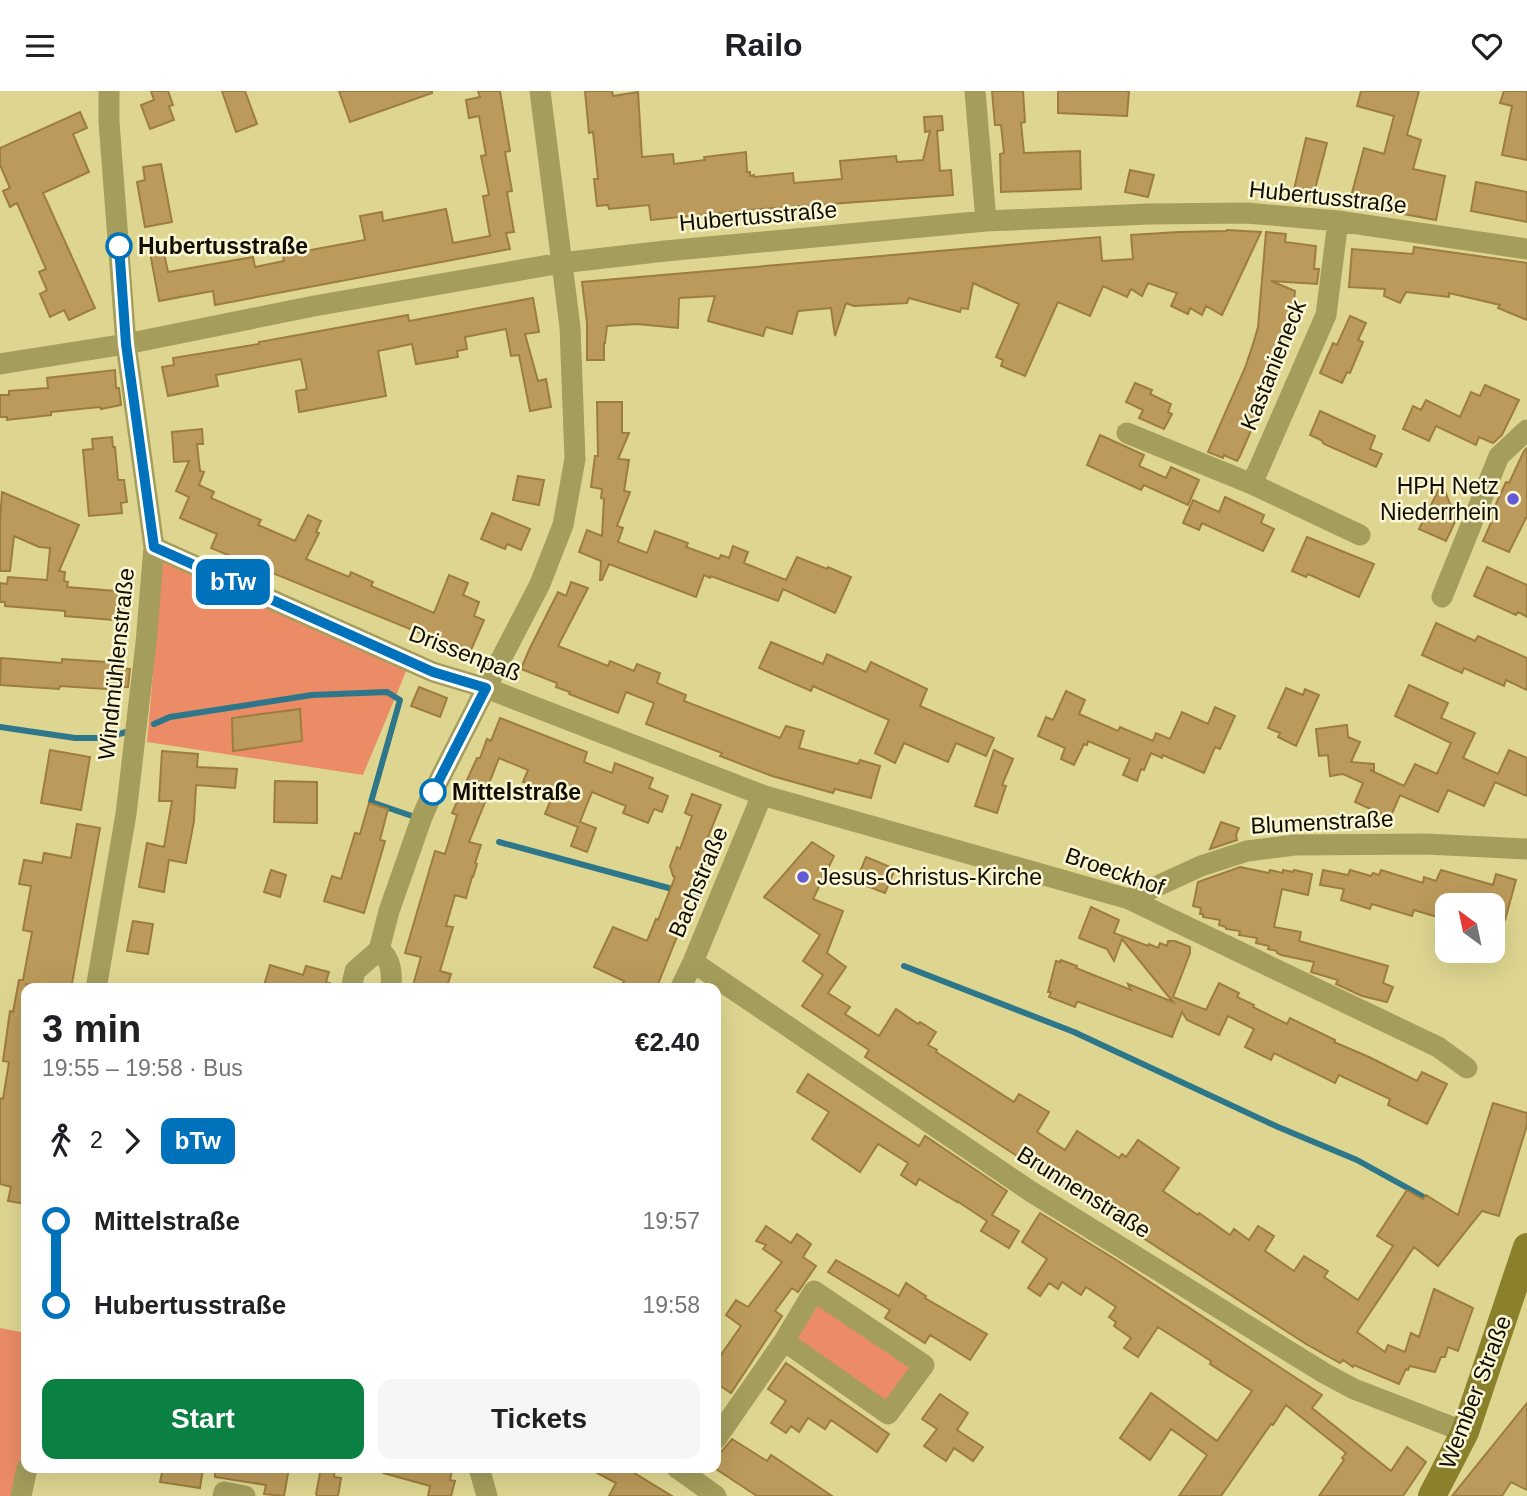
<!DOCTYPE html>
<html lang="en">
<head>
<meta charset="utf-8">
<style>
	:root { --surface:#fff; --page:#f6f6f6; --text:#202124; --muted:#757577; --accent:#0b8043 }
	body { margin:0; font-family:Helvetica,sans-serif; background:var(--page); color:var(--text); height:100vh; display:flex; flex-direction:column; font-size:26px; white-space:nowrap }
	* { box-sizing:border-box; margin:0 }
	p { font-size:23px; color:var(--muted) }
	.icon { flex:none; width:38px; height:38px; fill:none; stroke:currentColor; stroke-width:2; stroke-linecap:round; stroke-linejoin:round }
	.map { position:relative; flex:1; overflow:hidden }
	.panel { position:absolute; left:21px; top:892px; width:700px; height:490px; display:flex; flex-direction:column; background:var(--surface); border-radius:14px; box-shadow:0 7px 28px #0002 }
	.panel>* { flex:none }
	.badge { padding:0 14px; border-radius:10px; font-size:24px; line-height:46px }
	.needle { width:46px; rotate:327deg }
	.fabs { position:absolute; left:1435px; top:802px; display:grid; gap:14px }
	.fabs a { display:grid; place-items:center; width:70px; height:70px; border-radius:14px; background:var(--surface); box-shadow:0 7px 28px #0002; font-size:35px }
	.map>.badge { position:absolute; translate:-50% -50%; box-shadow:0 0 0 4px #fff }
	.legs { display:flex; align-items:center; gap:10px; height:77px; padding:0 21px; font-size:23px }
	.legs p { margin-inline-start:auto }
	.head { display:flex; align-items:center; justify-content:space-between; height:119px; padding:0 21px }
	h1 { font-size:38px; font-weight:600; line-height:52px }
	.button { display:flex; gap:14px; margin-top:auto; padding:14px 21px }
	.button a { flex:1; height:80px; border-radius:14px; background:var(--accent); color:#fff; font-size:28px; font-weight:600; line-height:80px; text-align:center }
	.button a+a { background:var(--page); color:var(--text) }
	ul { padding:0 21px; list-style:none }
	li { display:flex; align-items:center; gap:24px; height:84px; font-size:26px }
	li i { display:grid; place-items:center; width:10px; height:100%; margin:0 9px; background:currentColor }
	li i::after { content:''; width:18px; height:18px; margin:-9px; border:5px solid; border-radius:50%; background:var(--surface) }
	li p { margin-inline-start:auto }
	li:first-child i { background:linear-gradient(#0000 50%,currentColor 0) }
	li:last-child i { background:linear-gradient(currentColor 50%,#0000 0) }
	header { display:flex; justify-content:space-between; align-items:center; height:91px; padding:0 21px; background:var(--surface); font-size:32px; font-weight:600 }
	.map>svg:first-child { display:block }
	.green { fill:#eb8c66 }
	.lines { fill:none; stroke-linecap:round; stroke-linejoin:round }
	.stream { stroke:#2e778a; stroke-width:6 }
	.building { fill:#bc9a5b; stroke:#9d7d3e; stroke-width:2 }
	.street { stroke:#a49d5c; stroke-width:21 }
	.secondary { stroke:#8b812d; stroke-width:28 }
	.line-1-casing { stroke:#fff; stroke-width:16 }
	.line-1 { stroke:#0072bc; stroke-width:10 }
	.stop-1-dot { fill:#fff; stroke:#0072bc; stroke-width:3.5 }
	.poi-dot { fill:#645ad3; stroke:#faf6d3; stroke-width:2.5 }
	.labels { text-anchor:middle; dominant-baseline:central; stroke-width:5; stroke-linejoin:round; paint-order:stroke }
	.street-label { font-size:23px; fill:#110d00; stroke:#faf6d3 }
	.stop-label { font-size:23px; font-weight:bold; fill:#110d00; stroke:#faf6d3; text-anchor:start }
	.poi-label { font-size:23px; fill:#110d00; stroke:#faf6d3; text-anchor:end }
</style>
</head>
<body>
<header><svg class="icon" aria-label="menu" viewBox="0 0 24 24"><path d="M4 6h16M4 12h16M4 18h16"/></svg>Railo<svg class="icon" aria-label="heart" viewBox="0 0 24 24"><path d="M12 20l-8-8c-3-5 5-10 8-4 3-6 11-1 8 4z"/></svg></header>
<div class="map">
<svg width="1527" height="1405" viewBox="0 0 1527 1405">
	<rect width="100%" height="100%" fill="#ded690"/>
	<path class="green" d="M163 466 407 578 363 684 147 651Z
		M817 1212 914 1275 889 1312 794 1248Z
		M0 1237 26 1242V1377L21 1405H0Z"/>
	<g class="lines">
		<path class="stream" d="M154 633 170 626 312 604 387 601 400 609 371 711 412 725
			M0 636 75 647H105L126 641
			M499 751 698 805
			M904 875 1074 941 1278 1036 1357 1069 1422 1105"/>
	</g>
	<path class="building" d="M151 0H168L173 14 169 15 174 29 150 38 141 14 154 9Z
		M222 0H245L257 33 236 41Z
		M339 0H432V2L350 31Z
		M478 0H500L510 60 505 61 512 100 507 101 514 141 506 142 510 158 215 214 213 200 159 210 149 156 162 153 168 181 253 166 255 176 284 170 283 164 365 149 360 125 382 121 383 130 446 118 453 152 490 145 483 105 489 104 481 65 486 64 479 25 469 27 466 9 480 6Z
		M585 0H612L613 5 638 1 642 66 673 63 674 73 705 69 704 66 746 61 747 81H750V85L754 84V86L793 82 794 92 842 88 840 70 896 65 897 71 923 69 930 40 925 41 924 26 942 25 943 39 937 40 940 80 951 79 953 104 749 119 651 129 649 114 609 118 608 114 597 115 594 88H598L593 41 589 42Z
		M992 0H1023L1025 31 1021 32 1024 62 1080 60 1081 98 1001 101 1000 63 1004 62 1001 34H995Z
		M1058 0H1129L1127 25 1058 22Z
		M1361 0H1419L1407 44 1421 49 1413 78 1445 85 1436 129 1349 113 1364 57 1384 63 1394 25 1357 15Z
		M1504 0H1527V69L1502 64 1512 15 1500 12Z
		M80 21 87 37 73 43 89 81 43 102 95 217 69 229 64 219 50 226 40 203 47 199 39 181 46 178 17 112 10 116 3 100 10 97 0 74V57Z
		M1306 47 1327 52 1312 110 1292 107Z
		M161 73 172 131 145 136 137 91 145 89 143 76Z
		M1130 79 1154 84 1148 106 1125 101Z
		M1476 91 1527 101V131L1471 120Z
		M1227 139 1261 141 1222 224 1206 215 1202 224 1190 217 1188 223 1171 215 1177 202 1148 192 1142 205 1131 198 1127 206 1103 195 1090 225 1058 211 1025 285 1001 275 1003 269 996 266 1019 213 973 192 968 218 961 217 960 221 909 207 907 212 854 215 846 212 835 245 831 217 798 220 792 243 766 236 763 245 708 230 715 205 679 207 678 237 637 233 607 235 605 252H604V269H587V232L582 191 1100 146 1102 170 1133 168 1131 144 1179 141 1226 140Z
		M1266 141 1286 143 1285 151 1316 155 1314 178H1319L1317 193 1271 190 1295 200 1291 240 1284 267H1283L1270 294 1273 296 1265 313 1263 312 1240 365 1237 370 1224 364 1223 367 1208 361 1245 277 1254 250 1258 236Z
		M1414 156 1527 172V229L1498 217 1500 214 1449 202V206L1406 201 1400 212 1384 205 1385 198 1349 196 1352 158 1413 163Z
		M533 207 539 241 525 243 538 290 546 288 551 316 530 320 519 264 511 265 506 238 465 246 467 258 457 260 458 266 416 273 412 253 378 260 386 305 299 321 296 300 307 298 301 268 216 284 218 295 168 305 162 276 174 274 173 267 259 253V251L408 224 409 230Z
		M1350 225 1366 232 1358 249 1363 251 1350 282 1347 281 1342 292 1320 282 1333 252 1337 254Z
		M115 279 116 297H119L121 314 101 318 100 316 51 321V324L7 329V326H0V304H9V300L48 297 47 287Z
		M1135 292 1152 299 1150 303 1171 313 1168 321 1172 323 1164 338 1139 327 1143 319 1126 311Z
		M1485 294 1519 309 1502 344 1493 352 1479 346 1476 354 1436 335 1429 350 1403 338 1413 315 1421 319 1426 309 1460 326 1471 301 1480 305Z
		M597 311H622V342H629L618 368 629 369 624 400 630 401 617 435 623 437 618 451 647 462 655 440 688 452 686 456 719 468 721 464 729 467 733 455 748 461 744 472 786 489 797 466 827 478 828 476 851 486 835 522 783 498 778 510 711 485 710 487 704 484 696 506 609 473 602 489H600L601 470 579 461 587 439 602 445 604 408 601 407 602 398 591 396 595 365H598Z
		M1320 320 1375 345 1370 358 1382 363 1376 376 1324 353 1321 349 1310 344Z
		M202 338 203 353H197L200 380 204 381 199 394 214 401 211 407 261 429 258 434 295 450 308 424 321 430 316 441 319 442 306 468 349 486 351 481 373 491 371 495 434 522 449 484 468 492 463 504 479 511 474 525 484 529 471 559 428 542 427 545 211 457 217 443 180 427 189 406 176 400 189 370 174 371 172 341Z
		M1100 344 1144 364 1139 375 1166 387 1171 376 1199 389 1188 414 1144 394 1141 399 1087 374Z
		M112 346 113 356H115L118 389H124L127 411 121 412 122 422 89 425 83 359 93 358 92 348Z
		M1527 357V425L1509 461 1483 450 1494 425 1491 424 1506 391 1509 392 1524 360Z
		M518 385 544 389 539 414 513 409Z
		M1442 392 1450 413 1461 418 1446 450 1419 438Z
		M2 401 79 434 59 480 65 481 64 490 68 491 67 496 128 501 125 530 65 525V520L5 515V511H0V492L7 493 8 486 47 489 50 457 39 456 14 445 10 480H0V430Z
		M1225 406 1264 424 1261 432 1274 438 1263 460 1202 432 1199 439 1183 432 1193 409 1219 421Z
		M492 422 530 438 521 459 507 453 505 458 481 448Z
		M1307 446 1374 473 1359 506 1308 483 1306 486 1292 480Z
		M1487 476 1527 494V526L1518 521 1516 524 1474 505Z
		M571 491 588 497 558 555 608 575 610 570 634 580 637 573 660 582 657 592 686 604 684 610 780 647 786 635 804 640 799 657 858 673 860 669 880 675 871 707 835 698 833 702 772 685 720 665 722 662 646 633 654 612 626 601 618 622 569 603 570 601 556 596 557 592 521 578 529 559 558 501 566 505Z
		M1436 532 1475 550 1478 545 1527 567V599L1506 589 1504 595 1464 577 1462 582 1422 564Z
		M771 551 823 573 827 563 866 581 871 571 927 598 920 615 994 647 986 665 956 652 948 671 904 652 895 672 875 662 889 629 813 595 811 600 759 577Z
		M1 567 62 572V568L122 572V577L130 578 128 596H120V599L60 595 59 598 0 594Z
		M1409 594 1448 612 1441 627 1475 642 1463 667 1498 683 1509 659 1527 667V705L1495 691 1484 715 1448 699 1438 721 1400 704 1390 727 1355 711 1363 692 1343 683 1330 685 1328 664 1319 665 1316 638 1347 634 1348 646 1360 651 1351 671 1374 673V679H1370L1404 695 1415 673 1437 683 1451 652 1395 625Z
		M419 596 447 607 440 626 411 615Z
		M1286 597 1303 604 1305 598 1319 604 1296 655 1278 646 1280 642 1268 637Z
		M1066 600 1085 609 1079 623 1118 640 1120 636 1153 650 1156 642 1170 648 1182 621 1208 633 1215 616 1235 625 1220 658 1215 656 1204 682 1163 664 1162 667 1151 662 1144 679 1141 678 1137 690 1123 684 1130 668 1088 650 1087 654 1084 653 1074 674 1061 668 1065 657 1038 645 1046 626 1053 629Z
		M300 618 302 650 233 660 232 627Z
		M500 627 587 661 584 671 612 682 615 672 653 687 649 697 668 705 662 721 654 718 648 732 623 722 626 715 592 701 580 731 596 737 587 761 571 755 578 736 545 723 554 701 523 691 528 679 499 667 488 695 491 696 469 751 481 754 475 772 477 773 473 786H472L466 807 455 804 446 835 453 836 440 880 451 883 446 898H412L421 866 405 862 435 760 445 763 457 724 452 722 477 667H480L487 648 491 650Z
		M50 659 90 666 81 719 41 712Z
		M994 659 1013 668 1002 694 1006 695 997 722 975 715Z
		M162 660 198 663 197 676 237 678 235 697 196 694 194 730 186 772 169 769 164 801 139 796 147 752 164 756 172 710H159Z
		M275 690 317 691V732L274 731Z
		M692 703 721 714 708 746 713 748 710 756H712L707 768 709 769 704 783 702 782 697 794 694 793 677 837 680 838 656 898H620L624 890 594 876 613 836 647 850 656 828 658 829 675 786 673 785 670 775 677 756 680 758 692 725 685 722Z
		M369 712 388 718 380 749 385 750 364 822 324 810 332 785 341 788 355 742 360 743Z
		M1221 731 1239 737 1236 744 1237 749 1210 758Z
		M77 733 100 737 71 898H51L26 893V1113L8 1110 11 1096 0 1093V1007L3 1008 9 971 3 970 10 920 13 921 19 889H23L32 841 23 839 31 795 19 793 24 769 42 772 44 762 71 767Z
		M812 751 834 765 813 808 843 820 827 862 846 876 828 902 850 916 845 923 879 945 896 918 918 933 920 931 936 941 928 954 937 959 936 961 1014 1011 1019 1003 1049 1021 1037 1041 1065 1059 1077 1040 1119 1067 1122 1063 1126 1066 1138 1049 1179 1077 1163 1100 1198 1124 1199 1122 1230 1144 1234 1138 1249 1149 1258 1135 1274 1145 1265 1160 1294 1180 1304 1165 1328 1180 1324 1186 1358 1209 1393 1155 1377 1145 1407 1099 1423 1108 1426 1104 1458 1124 1493 1012 1527 1022V1034L1499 1125 1482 1120 1438 1175 1414 1156 1357 1241 1385 1261 1388 1254 1405 1261 1411 1242 1419 1246 1434 1198 1473 1217 1458 1260 1448 1256 1445 1266H1441L1435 1281 1410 1275 1408 1279 1406 1278 1399 1293 1354 1274 1353 1276 1343 1269 1340 1272 1306 1253 865 966 869 959 802 915 823 884 803 870 820 844 764 806Z
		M866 766 895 778 885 802 856 791Z
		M1240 776 1269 782 1270 779 1283 782V779L1293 781 1294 779 1312 783 1308 804 1282 798 1274 836 1301 841 1299 850 1388 875 1383 892 1393 896 1387 911 1362 905 1336 893 1338 889 1311 881 1314 871 1281 864 1277 862V860L1268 858 1269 855 1256 852 1257 847 1239 844 1240 840 1226 838V836L1219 834 1220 829 1203 826V823H1200L1201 817 1193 815 1198 791Z
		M271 779 286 784 280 806 264 801Z
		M1323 779 1348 784 1350 779 1371 785 1373 782 1379 784 1381 779 1423 792 1424 786 1436 790 1441 779 1493 794 1496 783 1516 789 1505 829 1493 826V814H1447V829L1414 819 1412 825 1372 813 1370 818 1341 809 1344 798 1320 794Z
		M1091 816 1119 829 1114 842 1148 855 1149 853 1158 857 1160 852 1167 855 1168 850H1175L1190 856V862L1173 906 1206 919 1219 892 1239 902 1237 906 1254 914 1253 916 1287 933 1290 927 1335 949 1334 951 1369 966 1417 990 1422 981 1447 993 1427 1033 1388 1014 1390 1008 1339 984 1335 992 1274 962 1271 969 1245 956 1254 938 1228 925 1219 944 1187 929 1182 921 1172 946 1079 911H1077L1075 916 1049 906 1051 901H1048L1056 870 1060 871 1061 869 1077 875 1076 877 1131 899 1128 893 1173 911 1122 848 1114 870 1107 858 1079 847Z
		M133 830 153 833 148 863 127 860Z
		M270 874 303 884 306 875 329 881 326 891 335 894 334 898H263Z
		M808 983 919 1055 925 1045 1007 1100 992 1124 1019 1140 1009 1157 981 1140 987 1130 957 1110V1111L919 1088 916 1094 901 1084 908 1072 878 1053 860 1081 812 1048 829 1021 797 1001Z
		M1040 1122 1118 1170 1322 1304 1312 1317 1391 1380 1407 1356 1426 1371 1403 1405H1319L1344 1369 1342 1367 1346 1362 1286 1314 1273 1334 1271 1333 1221 1405H1179L1207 1364 1171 1338 1150 1369 1120 1347 1151 1302 1217 1350 1252 1300 1210 1273 1211 1270 1158 1236 1138 1266 1124 1257 1131 1247 1114 1235 1116 1231 1109 1226 1116 1216 1086 1196 1081 1204 1062 1191 1058 1198 1049 1192 1040 1205 1028 1197 1047 1168 1022 1151Z
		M766 1135 791 1152 797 1143 811 1153 803 1166 816 1175 798 1201 792 1197 775 1220 782 1225 731 1302 716 1292V1271L741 1235 726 1224 736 1209 748 1216 782 1171 763 1158 766 1154 756 1150Z
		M836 1169 899 1205 906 1192 926 1205 925 1207 987 1243 970 1269 930 1244 925 1252 885 1227 890 1219 828 1181Z
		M786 1272 889 1343 877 1361 831 1329 825 1338 808 1327 799 1341 791 1335 786 1342 771 1332 786 1310 768 1298Z
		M940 1303 968 1322 957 1339 983 1356 973 1370 954 1357 946 1370 924 1355 937 1338 922 1328Z
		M1527 1312V1399L1511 1391 1502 1405H1452Z
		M732 1348 767 1370 771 1364 832 1405H757L716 1378V1361L722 1360Z
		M163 1377H203L200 1397 160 1391Z
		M215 1377H289L284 1405 264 1403 266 1394 215 1386Z
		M321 1377H335L334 1386 341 1387 338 1405H317L316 1403Z
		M383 1377H444L452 1379 450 1389 455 1390 451 1405H428L430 1395 383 1382Z
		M588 1377H626L672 1405H609L616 1392Z"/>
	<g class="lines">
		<path class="street" d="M975 0 986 130
			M0 273 126 253 314 215 561 172 665 160 986 130 1148 123 1247 122 1338 130 1527 158
			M1127 342 1252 393 1360 444
			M1252 393 1326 224 1338 130
			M154 456 433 581 486 597 762 704 1129 808 1438 956 1467 977
			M1442 506 1499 365 1527 339
			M1129 808 1201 775 1247 760 1295 754 1426 753 1527 758
			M379 859C392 868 392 883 391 898
			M693 871 1030 1100 1324 1282 1354 1298 1465 1341
			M96 898 126 723 146 552 154 456 126 253 109 31V0
			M351 898 355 880 379 859 389 820 422 726 433 701 486 597 540 493 563 434 575 368 570 236 540 0
			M680 898 693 871 762 704
			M716 1348 784 1250 814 1200 924 1274 888 1323 784 1250
			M479 1377 487 1405
			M677 1377 716 1405
			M21 1405 27 1377
			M223 1405 224 1401 245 1405"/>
		<path class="secondary" d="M1432 1405 1465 1341 1527 1156"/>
	</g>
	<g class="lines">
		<defs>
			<path id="line-1" d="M119 155 126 253 154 456 433 581 486 597 433 701"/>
		</defs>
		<use href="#line-1" class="line-1-casing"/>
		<use href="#line-1" class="line-1"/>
	</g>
	<g class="stop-1-dot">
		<circle cx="119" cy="155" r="12"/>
		<circle cx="433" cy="701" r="12"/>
	</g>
	<g class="poi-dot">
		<circle cx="1513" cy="408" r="7"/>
		<circle cx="803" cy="786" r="7"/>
	</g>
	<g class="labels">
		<g class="street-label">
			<text transform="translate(1328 106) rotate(6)">Hubertusstraße</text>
			<text transform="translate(758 125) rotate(-5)">Hubertusstraße</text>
			<text transform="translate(1273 274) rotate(-68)">Kastanieneck</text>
			<text transform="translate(465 562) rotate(21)">Drissenpaß</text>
			<text transform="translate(116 573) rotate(-84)">Windmühlenstraße</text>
			<text transform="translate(1322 731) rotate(-3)">Blumenstraße</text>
			<text transform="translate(1115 780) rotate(19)">Broeckhof</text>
			<text transform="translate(698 791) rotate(-67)">Bachstraße</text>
			<text transform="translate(1084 1101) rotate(32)">Brunnenstraße</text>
			<text transform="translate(1475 1301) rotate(-69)">Wember Straße</text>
		</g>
		<g class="stop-label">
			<text x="138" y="155">Hubertusstraße</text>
			<text x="452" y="701">Mittelstraße</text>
		</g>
		<g class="poi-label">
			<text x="1499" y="395">HPH Netz<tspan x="1499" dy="26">Niederrhein</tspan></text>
			<text x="817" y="786" text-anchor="start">Jesus-Christus-Kirche</text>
		</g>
	</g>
</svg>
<div class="fabs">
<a><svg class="needle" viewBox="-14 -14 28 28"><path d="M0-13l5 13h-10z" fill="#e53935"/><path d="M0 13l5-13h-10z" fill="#757577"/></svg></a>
</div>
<b class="badge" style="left:233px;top:491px;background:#0072bc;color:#fff">bTw</b>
<section class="panel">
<div class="head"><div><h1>3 min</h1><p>19:55 – 19:58 · Bus</p></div><b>€2.40</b></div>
<div class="legs"><svg class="icon" aria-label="walk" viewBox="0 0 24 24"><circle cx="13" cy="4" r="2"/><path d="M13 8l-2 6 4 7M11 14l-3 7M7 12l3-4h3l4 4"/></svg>2<svg class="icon" aria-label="forward" viewBox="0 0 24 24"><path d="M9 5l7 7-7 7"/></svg><b class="badge" style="background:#0072bc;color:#fff">bTw</b></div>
<ul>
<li><i style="color:#0072bc"></i><b>Mittelstraße</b><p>19:57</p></li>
<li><i style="color:#0072bc"></i><b>Hubertusstraße</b><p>19:58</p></li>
</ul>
<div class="button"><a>Start</a><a>Tickets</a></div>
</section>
</div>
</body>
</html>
